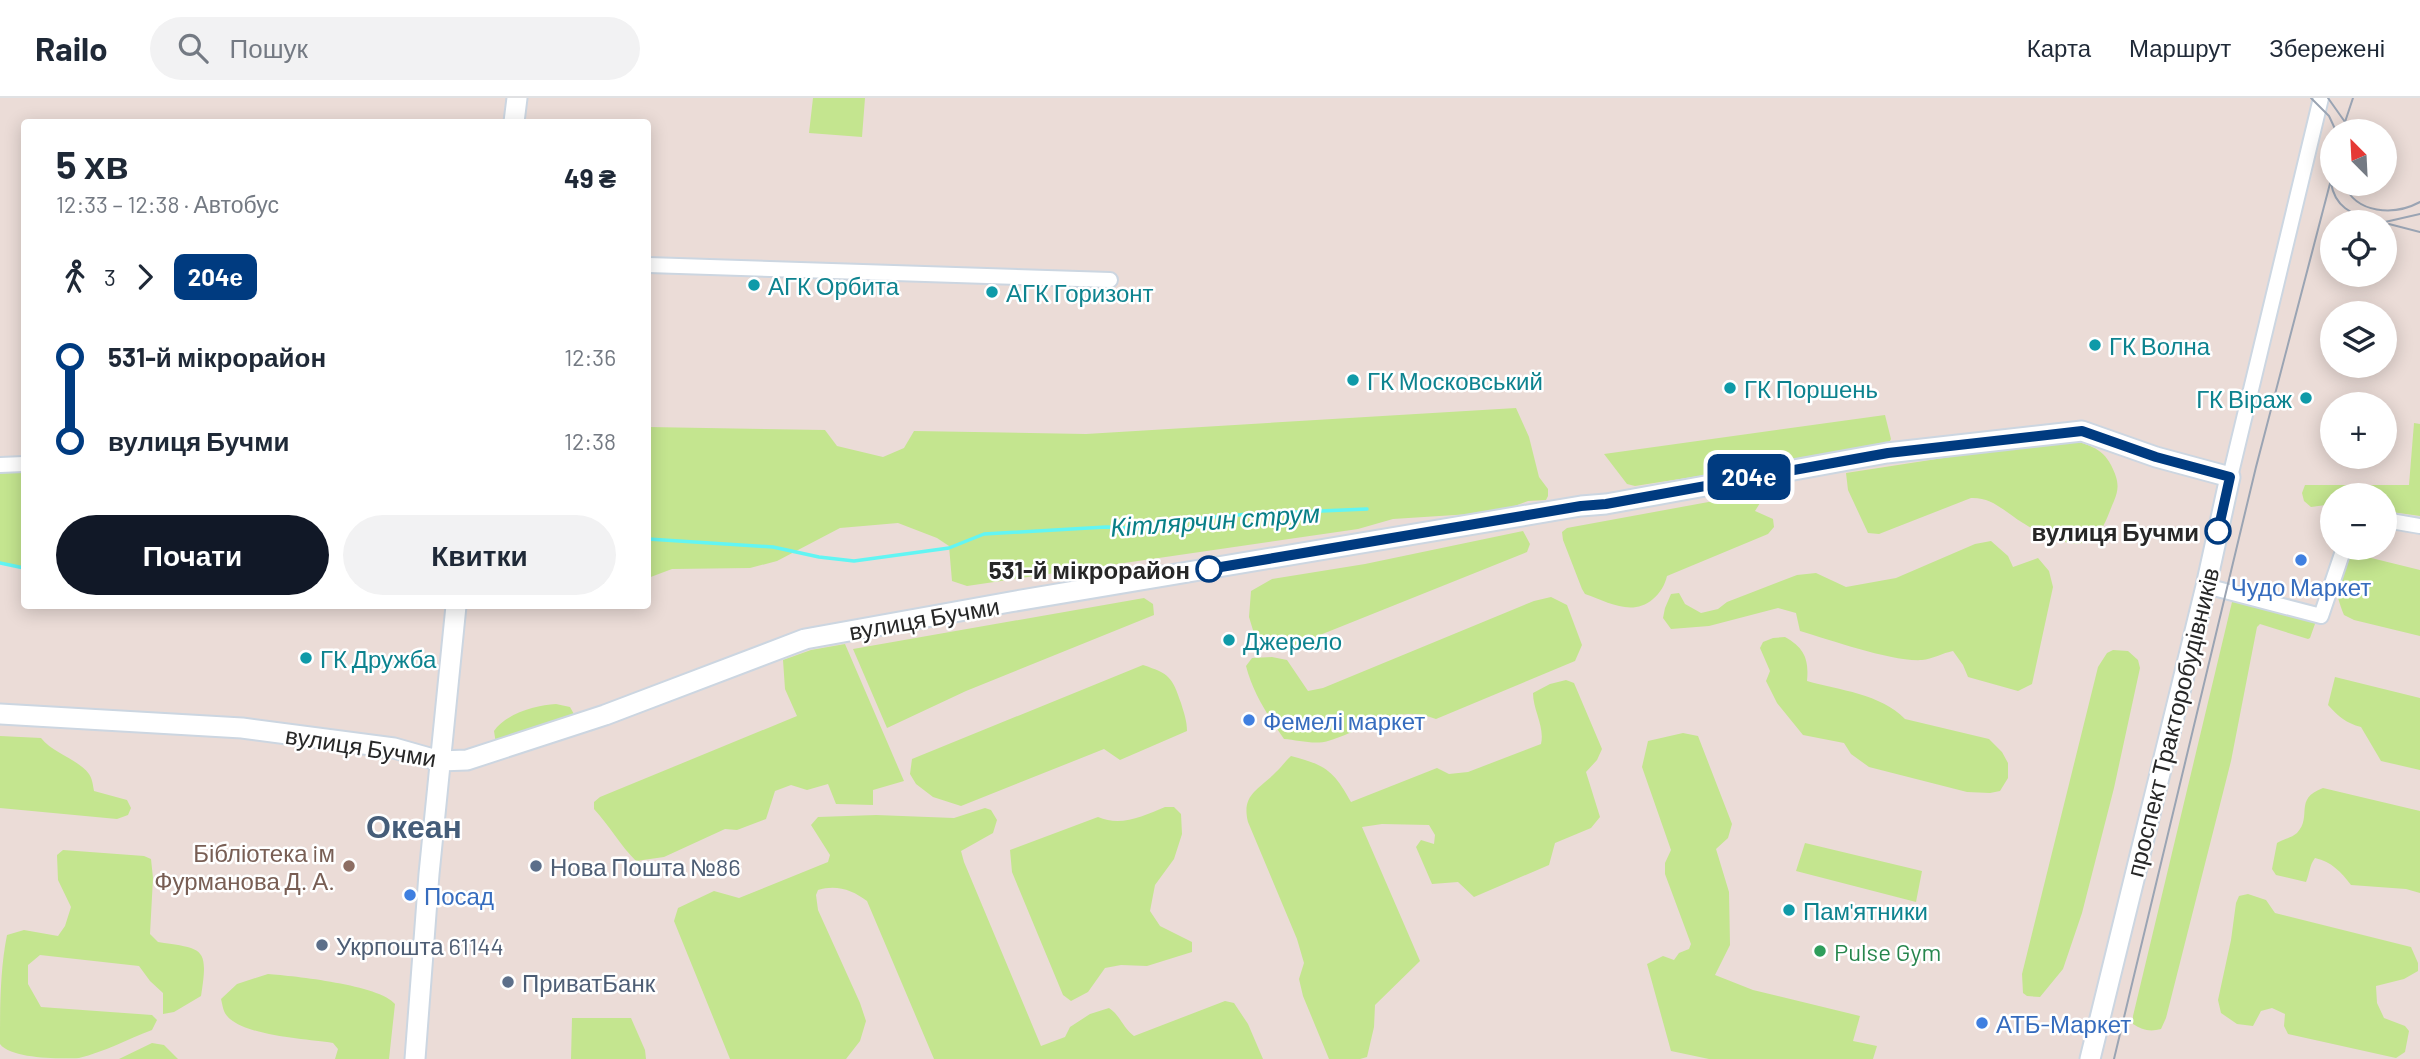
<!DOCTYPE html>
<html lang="uk">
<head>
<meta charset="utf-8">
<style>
	:root { --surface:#fff; --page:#f2f2f3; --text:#1f2937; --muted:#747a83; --line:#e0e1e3; --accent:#111827 }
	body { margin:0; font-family:Barlow,sans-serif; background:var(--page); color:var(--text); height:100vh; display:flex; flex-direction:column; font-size:26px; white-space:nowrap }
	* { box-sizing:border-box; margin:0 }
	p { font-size:23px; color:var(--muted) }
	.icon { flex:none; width:38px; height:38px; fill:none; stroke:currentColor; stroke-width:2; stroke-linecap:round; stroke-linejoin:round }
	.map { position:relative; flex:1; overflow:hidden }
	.side { position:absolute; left:21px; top:21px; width:630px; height:490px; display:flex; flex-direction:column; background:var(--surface); border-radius:7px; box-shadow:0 4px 18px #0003 }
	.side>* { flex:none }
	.badge { padding:0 14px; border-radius:10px; font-size:24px; line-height:46px }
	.needle { width:46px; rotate:336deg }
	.controls { position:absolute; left:2320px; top:21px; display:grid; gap:14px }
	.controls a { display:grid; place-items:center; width:77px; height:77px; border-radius:50%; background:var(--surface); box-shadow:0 4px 18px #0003; font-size:35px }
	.map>.badge { position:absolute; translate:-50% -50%; box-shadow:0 0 0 4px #fff }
	.legs { display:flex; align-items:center; gap:10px; height:77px; padding:0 35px; font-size:23px }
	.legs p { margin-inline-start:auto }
	.headline { display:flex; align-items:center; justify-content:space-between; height:119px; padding:0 35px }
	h1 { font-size:38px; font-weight:700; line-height:52px }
	.cta { display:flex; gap:14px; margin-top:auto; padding:14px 35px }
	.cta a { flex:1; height:80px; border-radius:42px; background:var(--accent); color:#fff; font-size:28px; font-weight:700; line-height:80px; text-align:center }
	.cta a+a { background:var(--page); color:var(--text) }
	ul { padding:0 35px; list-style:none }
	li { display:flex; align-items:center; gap:24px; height:84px; font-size:26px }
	li i { display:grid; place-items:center; width:10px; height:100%; margin:0 9px; background:currentColor }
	li i::after { content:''; width:18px; height:18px; margin:-9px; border:5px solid; border-radius:50%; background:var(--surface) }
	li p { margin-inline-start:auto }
	li:first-child i { background:linear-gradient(#0000 50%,currentColor 0) }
	li:last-child i { background:linear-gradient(currentColor 50%,#0000 0) }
	header { display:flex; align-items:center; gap:42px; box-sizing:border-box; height:98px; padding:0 35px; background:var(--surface); border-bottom:2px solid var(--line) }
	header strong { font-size:33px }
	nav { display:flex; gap:38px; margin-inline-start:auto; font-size:24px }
	.search { width:490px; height:63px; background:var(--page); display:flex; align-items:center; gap:18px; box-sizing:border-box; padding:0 24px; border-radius:38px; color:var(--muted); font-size:26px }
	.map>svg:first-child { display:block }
	.green { fill:#c4e58f }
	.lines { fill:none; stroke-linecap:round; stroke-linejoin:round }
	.stream { stroke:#62f5f3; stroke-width:3.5 }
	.street-casing { stroke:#ccd6e1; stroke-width:18 }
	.secondary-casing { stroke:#ccd6e1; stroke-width:23 }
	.street { stroke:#fff; stroke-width:14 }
	.secondary { stroke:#fff; stroke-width:19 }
	.tram { stroke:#9aa4b3; stroke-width:2 }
	.line-1-casing { stroke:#fff; stroke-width:16 }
	.line-1 { stroke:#003b80; stroke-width:10 }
	.culture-dot { fill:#0f9aa8; stroke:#fff; stroke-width:2.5 }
	.stop-1-dot { fill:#fff; stroke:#003b80; stroke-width:3.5 }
	.shop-dot { fill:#3f7fe0; stroke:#fff; stroke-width:2.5 }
	.education-dot { fill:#8d6e63; stroke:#fff; stroke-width:2.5 }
	.service-dot { fill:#5c6f8a; stroke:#fff; stroke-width:2.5 }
	.leisure-dot { fill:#2e9e5b; stroke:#fff; stroke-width:2.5 }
	.labels { text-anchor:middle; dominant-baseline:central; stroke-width:5; stroke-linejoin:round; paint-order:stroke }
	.culture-label { font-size:24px; fill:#0d838f; stroke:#fff; text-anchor:start }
	.stop-label { font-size:24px; font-weight:bold; fill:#272727; stroke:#fff; text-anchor:end }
	.shop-label { font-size:24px; fill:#366cbe; stroke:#fff; text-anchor:start }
	.street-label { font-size:24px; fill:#272727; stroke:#fff }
	.education-label { font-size:24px; fill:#785e54; stroke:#fff; text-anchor:end }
	.service-label { font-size:24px; fill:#4e5e75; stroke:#fff; text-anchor:start }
	.leisure-label { font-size:24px; fill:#27864d; stroke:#fff; text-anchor:start }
	.water-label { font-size:26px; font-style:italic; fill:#087f87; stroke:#fff }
	.district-label { font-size:32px; font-weight:bold; fill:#455d79; stroke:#fff }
</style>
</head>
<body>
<header>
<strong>Railo</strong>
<div class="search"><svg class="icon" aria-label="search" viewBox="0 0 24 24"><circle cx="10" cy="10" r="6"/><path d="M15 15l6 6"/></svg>Пошук</div>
<nav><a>Карта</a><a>Маршрут</a><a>Збережені</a></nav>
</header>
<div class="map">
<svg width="2420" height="961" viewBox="0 0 2420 961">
	<rect width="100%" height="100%" fill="#ebdcd7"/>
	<path class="green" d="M813 0H865L862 39 809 35Z
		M1516 310 1529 339 1539 379 1548 391V398L1546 402 1528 403 1501 413 1486 415 1393 421 1358 431 967 488 952 483 949 448 937 440 898 425 840 430 777 463 750 470 672 471 648 480V329L825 332 837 348 883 359 904 350 914 333 1086 336Z
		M1885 317 1891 341 1889 345 1871 351 1635 388 1627 386 1604 356Z
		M2414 325 2420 326V418L2385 413V397H2333V406L2311 409 2304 403 2302 395 2305 387H2409Z
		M2067 341C2086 346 2102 349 2111 367 2118 381 2120 389 2114 403 2109 414 2104 432 2094 440 2074 455 2041 436 2023 425 2006 415 1993 399 1971 400L1879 436 1868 435 1848 392 1846 375Z
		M24 366V469L0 465V367Z
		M1752 396 1760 405 1755 413 1773 421 1774 429 1768 436 1667 478C1665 487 1660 495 1653 501 1632 519 1608 504 1585 496L1582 491 1563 442 1562 434 1567 430Z
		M1523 433 1530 446 1527 454 1290 549 1256 542 1249 519 1251 493 1272 481 1365 466Z
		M1991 443 2008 458 2013 469 2038 460 2049 473 2053 489 2032 586 2018 593 1968 579 1963 567 1953 553C1943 555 1932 561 1922 562 1892 564 1831 542 1800 533L1796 515 1778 510 1709 528 1671 531 1663 520 1665 510 1671 496 1679 495 1685 506 1701 515 1718 511 1727 504 1797 477 1816 475 1846 489 1896 480 1975 446Z
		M2351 455 2420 472V538L2354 522 2344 517C2335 494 2329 473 2351 455Z
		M1551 499 1567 507 1582 547 1575 563 1436 621C1393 605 1367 632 1328 643 1315 647 1297 642 1284 641 1268 618 1253 595 1246 568L1252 560 1272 559 1287 562 1308 593 1323 590 1534 503Z
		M1144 500 1153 506 1154 517 966 593 887 630 853 551Z
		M2239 501 2316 523 2310 540 2308 541 2260 526 2257 529 2231 663 2166 920 2161 931C2150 934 2142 932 2133 926V918L2232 504Z
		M1785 539C1805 550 1809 562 1807 583 1839 592 1881 596 1905 621L1989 641 2002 654 2008 665V680L2000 693 1990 695 1967 694 1869 669 1851 656 1844 645 1803 637 1777 605 1766 583 1770 573 1760 550 1763 544 1773 540Z
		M845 546 904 683 873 692V707L836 706 828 686 807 692 791 687 775 693 766 721 737 732 725 731 664 759 636 763C620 747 609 727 594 711V704L600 699 797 618 785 591 783 562 811 552Z
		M2113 552 2128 553 2138 562 2140 570 2114 690 2082 815 2063 871 2040 899 2027 898 2023 895 2022 876 2098 569 2107 555Z
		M1143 567C1170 576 1172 579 1181 605 1184 615 1187 623 1187 633L1120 662 1104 651 961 708 933 699 916 686 910 676 912 661Z
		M2335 579 2420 600V672L2381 663 2361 629C2346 625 2339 619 2328 607Z
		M1566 582 1574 585 1602 651 1597 662 1586 674 1600 719 1591 730 1555 745 1549 767 1474 799 1458 784 1432 786 1416 749 1421 742 1434 746 1435 737 1429 727 1382 726 1362 729 1420 863 1375 907 1374 929 1367 959 1360 961H1329L1303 898 1299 881 1304 865 1297 841 1248 724C1241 696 1259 692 1276 674 1282 669 1285 663 1291 658 1326 667 1334 673 1351 704L1437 670 1449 676 1468 674 1541 646C1545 629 1533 612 1533 595L1550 586Z
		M556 606 570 609 575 618 496 646 494 633C505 616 536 607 556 606Z
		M1683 635 1698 638 1732 726 1728 740 1716 751 1729 794 1730 847 1715 877 1753 892 1860 918 1853 943 1877 948 1873 961H1709L1671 953 1647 866 1663 858 1674 862 1679 855 1689 851 1691 846 1665 776V765L1671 752 1642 669 1648 643Z
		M0 638 41 640C54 656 78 661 89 676 92 680 93 687 94 693L127 702 131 710 128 717 117 721 0 710Z
		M2323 690 2420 713V795L2406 791 2351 787C2341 774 2332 764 2315 760 2309 768 2310 775 2306 784L2276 777 2272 771 2277 745C2282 742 2293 739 2297 735 2313 718 2293 701 2323 690Z
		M1165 709H1174L1181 716 1182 736 1174 761 1155 787 1150 813 1160 828 1192 844V854L1147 868 1121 867 1105 870 1088 894 1071 903 1063 897 1012 774 1010 752 1098 719C1121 729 1143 718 1165 709Z
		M985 710 991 712 997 722 993 735 961 753 964 764 1041 948 1065 939 1070 929 1090 916 1109 910C1120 917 1123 930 1134 938L1225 903 1234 905 1248 926 1263 961H934L867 803C853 792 836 786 818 792L816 797 818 812 860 905 866 923 860 943 846 961H730L674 823 678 810 714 793 739 800 828 764 830 757 811 727 818 719 876 717 954 720Z
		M1805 745 1922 773 1916 804 1796 773Z
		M63 752 144 758 151 761 153 780 150 836 158 844C203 851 209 848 201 898L174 914 163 916V895L150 883 139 868 40 857 28 867V886L41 909 152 917 157 922 152 932C128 941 104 954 79 960 61 961 11 961 0 946 0 910 0 872 7 837L24 832 58 838 65 828 71 809 58 782 57 757Z
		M2248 796 2266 802 2275 815 2411 849 2418 865V873L2404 881 2376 888 2377 905 2384 920 2405 928 2409 933 2405 954 2396 960 2288 936 2284 928 2285 916 2272 910 2261 913 2253 928 2237 926 2221 915 2218 902 2231 842 2236 805 2239 798Z
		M268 876C294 878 380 887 395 906L389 961H335L338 951 333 945C306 941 250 938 230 921 223 915 223 909 221 901L237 886Z
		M572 920H631L645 952 646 961H571Z
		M152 945 164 947 178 961H119Z"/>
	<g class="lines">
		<path class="stream" d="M648 441 773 449 819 459 854 463 949 450 984 436 1106 429 1156 431 1189 421 1250 416 1367 411
			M0 465 24 470"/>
		<defs>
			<path id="street" d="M648 167 1110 182
				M0 367 24 366
				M2230 379 2321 0
				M2385 422 2420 428
				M2206 488 2321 518 2344 450"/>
			<path id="secondary" d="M514 24 517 0
				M0 616 242 630 394 650 440 663 467 662 605 617 805 541 1010 504 1581 408 1606 406 1887 355 2082 333 2156 359 2230 379 2206 488 2090 961
				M415 961 429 776 456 508"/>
		</defs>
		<use href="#street" class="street-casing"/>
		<use href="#secondary" class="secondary-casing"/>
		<use href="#street" class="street"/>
		<use href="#secondary" class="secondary"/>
		<path class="tram" d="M2311 0 2329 18 2336 33
			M2328 0 2345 24 2348 33
			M2343 30 2353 0
			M2331 85C2335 109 2351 116 2373 122
			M2344 86C2356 116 2394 118 2420 104
			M2385 124 2420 116
			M2389 126 2420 134
			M2322 148 2333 135
			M2114 961 2256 369 2333 74"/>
	</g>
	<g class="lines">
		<defs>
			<path id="line-1" d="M1209 471 1581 408 1606 406 1888 355 2082 333 2156 359 2230 379 2218 433"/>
		</defs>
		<use href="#line-1" class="line-1-casing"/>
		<use href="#line-1" class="line-1"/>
	</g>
	<g class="culture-dot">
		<circle cx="754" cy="187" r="7"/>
		<circle cx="992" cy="194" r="7"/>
		<circle cx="2095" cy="247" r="7"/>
		<circle cx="1353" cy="282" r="7"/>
		<circle cx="1730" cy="290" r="7"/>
		<circle cx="2306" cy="300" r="7"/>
		<circle cx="1229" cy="542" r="7"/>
		<circle cx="306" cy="560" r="7"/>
		<circle cx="1789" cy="812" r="7"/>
	</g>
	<g class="stop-1-dot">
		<circle cx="2218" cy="433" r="12"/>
		<circle cx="1209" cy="471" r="12"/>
	</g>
	<g class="shop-dot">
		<circle cx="2301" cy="462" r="7"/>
		<circle cx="1249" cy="622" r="7"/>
		<circle cx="410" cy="797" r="7"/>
		<circle cx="1982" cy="925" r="7"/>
	</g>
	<circle class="education-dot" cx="349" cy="768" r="7"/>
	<g class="service-dot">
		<circle cx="536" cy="768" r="7"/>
		<circle cx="322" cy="847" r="7"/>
		<circle cx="508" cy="884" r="7"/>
	</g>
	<circle class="leisure-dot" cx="1820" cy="853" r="7"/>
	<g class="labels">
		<g class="culture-label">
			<text x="768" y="187">АГК Орбита</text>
			<text x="1006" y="194">АГК Горизонт</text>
			<text x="2109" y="247">ГК Волна</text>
			<text x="1367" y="282">ГК Московський</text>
			<text x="1744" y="290">ГК Поршень</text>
			<text x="2292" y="300" text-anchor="end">ГК Віраж</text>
			<text x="1243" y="542">Джерело</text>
			<text x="320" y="560">ГК Дружба</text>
			<text x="1803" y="812">Пам'ятники</text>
		</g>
		<g class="stop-label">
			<text x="2199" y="433">вулиця Бучми</text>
			<text x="1190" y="471">531-й мікрорайон</text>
		</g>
		<g class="shop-label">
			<text x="2301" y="488" text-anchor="middle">Чудо Маркет</text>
			<text x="1263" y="622">Фемелі маркет</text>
			<text x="424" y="797">Посад</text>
			<text x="1996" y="925">АТБ-Маркет</text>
		</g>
		<g class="street-label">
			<text transform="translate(924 520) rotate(-10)">вулиця Бучми</text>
			<text transform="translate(2172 624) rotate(-76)">проспект Тракторобудівників</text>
			<text transform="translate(361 648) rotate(9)">вулиця Бучми</text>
		</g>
		<g class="education-label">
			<text x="335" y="754">Бібліотека iм<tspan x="335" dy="28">Фурманова Д. А.</tspan></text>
		</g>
		<g class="service-label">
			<text x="550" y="768">Нова Пошта №86</text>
			<text x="336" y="847">Укрпошта 61144</text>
			<text x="522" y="884">ПриватБанк</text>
		</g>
		<g class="leisure-label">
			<text x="1834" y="853">Pulse Gym</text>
		</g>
		<g class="water-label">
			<text transform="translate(1215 421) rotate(-4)">Кітлярчин струм</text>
		</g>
		<g class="district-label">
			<text x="414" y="727">Океан</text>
		</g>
	</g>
</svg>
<div class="controls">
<a><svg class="needle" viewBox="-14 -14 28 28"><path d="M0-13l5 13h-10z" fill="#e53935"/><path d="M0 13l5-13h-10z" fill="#747a83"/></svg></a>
<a><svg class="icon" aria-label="locate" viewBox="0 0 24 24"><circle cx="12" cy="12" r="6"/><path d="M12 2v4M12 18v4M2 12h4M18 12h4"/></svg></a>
<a><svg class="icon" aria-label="layers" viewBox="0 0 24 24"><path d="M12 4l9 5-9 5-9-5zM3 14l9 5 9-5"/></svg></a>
<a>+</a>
<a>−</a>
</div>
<b class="badge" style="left:1749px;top:379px;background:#003b80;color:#fff">204е</b>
<section class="side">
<div class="headline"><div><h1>5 хв</h1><p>12:33 – 12:38 · Автобус</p></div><b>49 ₴</b></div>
<div class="legs"><svg class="icon" aria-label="walk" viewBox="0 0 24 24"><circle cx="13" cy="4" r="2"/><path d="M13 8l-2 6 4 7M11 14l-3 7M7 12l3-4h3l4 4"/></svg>3<svg class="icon" aria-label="forward" viewBox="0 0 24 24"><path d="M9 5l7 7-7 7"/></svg><b class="badge" style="background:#003b80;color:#fff">204е</b></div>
<ul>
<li><i style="color:#003b80"></i><b>531-й мікрорайон</b><p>12:36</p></li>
<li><i style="color:#003b80"></i><b>вулиця Бучми</b><p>12:38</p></li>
</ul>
<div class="cta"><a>Почати</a><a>Квитки</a></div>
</section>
</div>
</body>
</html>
